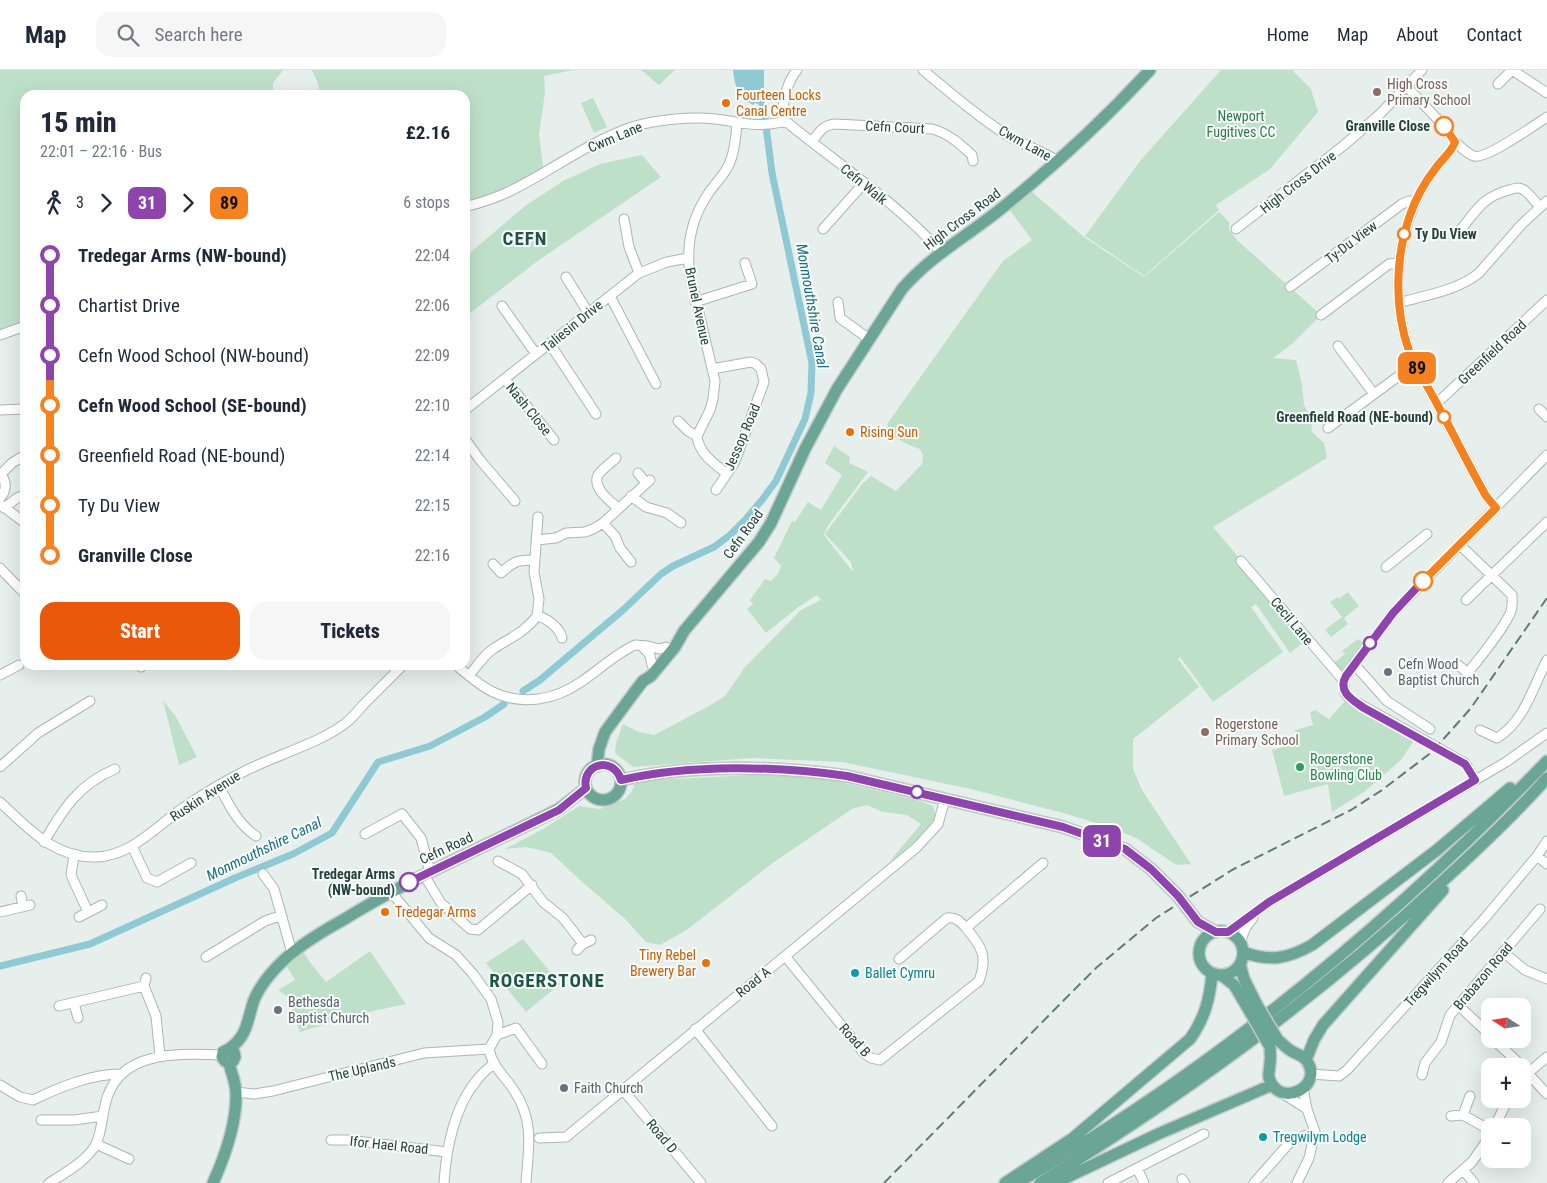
<!DOCTYPE html>
<html lang="en">
<head>
<meta charset="utf-8">
<style>
	:root { --surface:#fff; --page:#f6f6f7; --text:#1f2937; --muted:#747a83; --line:#e0e1e3; --accent:#ea580c }
	body { margin:0; font-family:"Roboto Condensed",sans-serif; background:var(--page); color:var(--text); height:100vh; display:flex; flex-direction:column; font-size:19px; white-space:nowrap }
	* { box-sizing:border-box; margin:0 }
	p { font-size:16px; color:var(--muted) }
	.icon { flex:none; width:28px; height:28px; fill:none; stroke:currentColor; stroke-width:2; stroke-linecap:round; stroke-linejoin:round }
	.map { position:relative; flex:1; overflow:hidden }
	.panel { position:absolute; left:20px; top:20px; width:450px; height:580px; display:flex; flex-direction:column; background:var(--surface); border-radius:15px; box-shadow:0 5px 20px #0002 }
	.panel>* { flex:none }
	.badge { padding:0 10px; border-radius:8px; font-size:18px; line-height:32px }
	.needle { width:32px; rotate:282deg }
	.controls { position:absolute; left:1481px; top:928px; display:grid; gap:10px }
	.controls a { display:grid; place-items:center; width:50px; height:50px; border-radius:10px; background:var(--surface); box-shadow:0 5px 20px #0002; font-size:25px }
	.map>.badge { position:absolute; translate:-50% -50%; box-shadow:0 0 0 2px #fff }
	.legs { display:flex; align-items:center; gap:8px; height:55px; padding:0 20px; font-size:16px }
	.legs p { margin-inline-start:auto }
	.head { display:flex; align-items:center; justify-content:space-between; height:85px; padding:0 20px }
	h1 { font-size:28px; font-weight:800; line-height:38px }
	.button { display:flex; gap:10px; margin-top:auto; padding:10px 20px }
	.button a { flex:1; height:58px; border-radius:15px; background:var(--accent); color:#fff; font-size:20px; font-weight:800; line-height:58px; text-align:center }
	.button a+a { background:var(--page); color:var(--text) }
	ul { padding:0 20px; list-style:none }
	li { display:flex; align-items:center; gap:18px; height:50px; font-size:19px }
	li i { display:grid; place-items:center; width:8px; height:100%; margin:0 6px; background:currentColor }
	li i::after { content:''; width:12px; height:12px; margin:-6px; border:4px solid; border-radius:50%; background:var(--surface) }
	li p { margin-inline-start:auto }
	li:first-child i { background:linear-gradient(#0000 50%,currentColor 0) }
	li:last-child i { background:linear-gradient(currentColor 50%,#0000 0) }
	header { display:flex; align-items:center; gap:30px; box-sizing:border-box; height:70px; padding:0 25px; background:var(--surface); border-bottom:1px solid var(--line) }
	header strong { font-size:24px }
	nav { display:flex; gap:28px; margin-inline-start:auto; font-size:18px }
	.search { width:350px; height:45px; background:var(--page); display:flex; align-items:center; gap:12px; box-sizing:border-box; padding:0 18px; border-radius:15px; color:var(--muted); font-size:19px }
	.map>svg:first-child { display:block }
	.green { fill:#bfe0c8 }
	.water { fill:#8ec9d4 }
	.lines { fill:none; stroke-linecap:round; stroke-linejoin:round }
	.canal { stroke:#8ec9d4; stroke-width:7 }
	.minor-casing { stroke:#a8b8b2; stroke-width:11 }
	.major-casing { stroke:#c2cac8; stroke-width:14 }
	.minor { stroke:#fff; stroke-width:9 }
	.major { stroke:#6aa596; stroke-width:11 }
	.rail { stroke:#5f7d75; stroke-width:2; stroke-dasharray:10 5; stroke-linecap:butt }
	.major-bridge-casing { stroke:#c2cac8; stroke-width:14; stroke-linecap:butt }
	.major-bridge { stroke:#6aa596; stroke-width:11 }
	.line-1-casing { stroke:#fff; stroke-width:11 }
	.line-2-casing { stroke:#fff; stroke-width:11 }
	.line-1 { stroke:#8e44ad; stroke-width:8 }
	.line-2 { stroke:#f58220; stroke-width:8 }
	.education-dot { fill:#8d6e63; stroke:#f7fbf9; stroke-width:2 }
	.food-dot { fill:#e8710a; stroke:#f7fbf9; stroke-width:2 }
	.stop-2-dot { fill:#fff; stroke:#f58220; stroke-width:2.5 }
	.stop-1-dot { fill:#fff; stroke:#8e44ad; stroke-width:2.5 }
	.worship-dot { fill:#6b7280; stroke:#f7fbf9; stroke-width:2 }
	.leisure-dot { fill:#2e9e5b; stroke:#f7fbf9; stroke-width:2 }
	.culture-dot { fill:#0f9aa8; stroke:#f7fbf9; stroke-width:2 }
	.labels { text-anchor:middle; dominant-baseline:central; stroke-width:4; stroke-linejoin:round; paint-order:stroke }
	.education-label { font-size:14px; fill:#785e54; stroke:#f7fbf9; text-anchor:start }
	.food-label { font-size:14px; fill:#c56008; stroke:#f7fbf9; text-anchor:start }
	.park-label { font-size:14px; fill:#2d7a4b; stroke:#f7fbf9 }
	.stop-label { font-size:14px; font-weight:bold; fill:#24423a; stroke:#f7fbf9; text-anchor:end }
	.street-label { font-size:14px; fill:#24423a; stroke:#f7fbf9 }
	.worship-label { font-size:14px; fill:#5b616d; stroke:#f7fbf9; text-anchor:start }
	.leisure-label { font-size:14px; fill:#27864d; stroke:#f7fbf9; text-anchor:start }
	.culture-label { font-size:14px; fill:#0d838f; stroke:#f7fbf9; text-anchor:start }
	.water-label { font-size:15px; font-style:italic; fill:#1c6f80; stroke:#f7fbf9 }
	.district-label { font-size:19px; font-weight:bold; letter-spacing:1px; fill:#1f5548; stroke:#f7fbf9 }
</style>
</head>
<body>
<header>
<strong>Map</strong>
<div class="search"><svg class="icon" aria-label="search" viewBox="0 0 24 24"><circle cx="10" cy="10" r="6"/><path d="M15 15l6 6"/></svg>Search here</div>
<nav><a>Home</a><a>Map</a><a>About</a><a>Contact</a></nav>
</header>
<div class="map">
<svg width="1547" height="1113" viewBox="0 0 1547 1113">
	<rect width="100%" height="100%" fill="#e6efeb"/>
	<path class="green" d="M0 0H283L273 13V25H25V252L0 261Z
		M312 0H573L544 6 545 23 539 64 543 97 506 120 465 133V25H320L318 13Z
		M641 0H675L659 15Z
		M1221 0H1292L1311 19 1318 42 1270 99 1216 135 1219 140 1144 206 1085 166 1140 91Z
		M593 28 607 57 594 63 581 33Z
		M642 85 661 107 539 190 465 247V187L525 136 563 111 600 94Z
		M1031 121 1084 167 1144 207 1219 142 1229 152V160L1237 170 1321 245 1292 274 1273 288 1296 290 1302 314 1304 335 1311 348 1312 362 1324 373 1327 388 1213 457 1308 569 1290 583 1256 534 1251 537 1283 582 1213 632 1180 587 1178 589 1199 617 1133 669V699L1142 720 1191 794 1176 795 1138 769 1112 758 1067 744 971 719 842 692 752 688 633 697 615 683 616 673 623 654 639 662 654 665 709 636 725 626 745 597 801 540 821 530 817 525 797 538 766 563 747 539 753 534 750 530 765 509 771 511 778 504 781 496 774 488 792 451 795 452 808 432 821 440 842 405 825 393 834 376 850 387 849 393 868 402 827 457 824 465 853 502 851 492 825 464 862 414 871 406 896 421 922 394 923 385 920 379C905 374 893 369 887 354L1003 191 1032 170 1009 139Z
		M1348 522 1359 536 1344 548 1348 554 1331 567 1325 560 1342 547 1330 532 1338 527 1339 529Z
		M1358 569 1368 576 1346 606 1330 596 1345 584 1342 581Z
		M163 630 176 647 197 687 179 695Z
		M1344 632 1415 669 1401 690 1364 722 1332 742 1328 714 1284 726 1272 680 1298 673 1295 660 1313 655 1310 643 1315 640 1329 649Z
		M753 705 823 708 917 730 933 736 936 747C923 764 907 780 889 792L921 754 907 745 883 742 867 735 852 739 774 792 688 859 660 875 646 872 625 849 579 809 551 783 527 777 505 779 543 759 579 736 600 739 625 729 632 721 635 711Z
		M523 869 560 914 526 942 486 893Z
		M302 880 312 895 326 912 370 881 406 934 355 945 300 962 288 927 278 920 295 910 286 895Z"/>
	<path class="water" d="M733 0H764V26L767 49H764C765 41 763 36 755 33L753 35C738 25 735 18 733 0Z"/>
	<g class="lines">
		<path class="canal" d="M523 621 540 610 623 540 661 504 673 496 714 477 730 465 746 449 762 430 776 411 805 349 811 323 812 293 772 103 764 40
			M0 896 90 874 235 808 293 784 332 763 378 692 430 676 485 647 504 634"/>
		<defs>
			<path id="minor" d="M923 0C949 22 976 45 1005 64 1021 74 1040 80 1056 90
				M1498 14 1512 0 1547 23
				M1406 16 1444 56 1455 72C1451 83 1442 89 1435 99 1424 113 1416 128 1410 146 1395 188 1394 238 1409 281 1416 300 1428 316 1437 334 1453 365 1469 395 1486 426L1496 438
				M782 52 788 53 794 58C844 98 899 135 942 183
				M812 72C818 63 823 55 835 54L932 59C948 63 960 74 972 85L973 91
				M1455 72C1460 76 1467 84 1474 86 1485 90 1535 55 1547 47
				M465 137C479 133 494 129 508 122 550 102 588 72 632 57 654 50 692 46 715 49 741 52 755 58 782 52 783 33 785 15 797 0
				M624 149 629 177 639 203
				M1462 158C1477 139 1485 126 1509 120 1515 118 1519 117 1524 120 1530 124 1535 132 1540 137
				M823 159 864 113
				M1236 159 1343 76 1379 45 1422 0
				M566 207 589 244
				M1290 217 1402 134 1409 131 1415 132
				M610 226 656 314
				M695 232 752 214 745 193
				M838 232 840 248 869 269
				M1399 233C1425 225 1457 221 1479 203L1522 154 1547 131
				M502 236 536 284
				M1321 245 1389 194 1399 193
				M0 265 25 256
				M550 274 596 344
				M1338 276 1374 324
				M712 299 751 292 756 294 761 299 764 312 737 386 733 395 716 420
				M505 309 554 370
				M1437 333 1547 230
				M1539 339 1547 347
				M0 340 25 339
				M465 340 639 203 667 192 688 188
				M678 351 688 361 697 366C699 384 714 393 727 404
				M1328 358 1415 294
				M697 366 710 340 713 329 715 311 690 205C686 176 691 149 708 124 715 113 726 104 730 92 735 80 736 66 737 53
				M465 369 480 390 515 431
				M616 388C611 393 602 399 598 405 592 418 610 431 618 438
				M0 403C7 412 7 420 0 428
				M638 403 646 413
				M1 404 12 393 25 385
				M631 426 646 437 667 443 681 453
				M0 434 25 453
				M4 438 17 428 25 425
				M538 447 534 502 539 529 537 546C547 548 560 558 562 568
				M603 453 615 466 620 478 631 492
				M536 470 556 468 566 463 585 462 593 459 603 453 650 410
				M1241 491 1343 610
				M493 494 501 503C514 491 517 490 535 490
				M1386 497 1427 464
				M0 498 25 524
				M1466 530 1547 452
				M642 576 650 585 652 595
				M1354 594 1387 631 1430 659
				M140 595 141 597
				M456 595C468 605 480 616 493 622 522 636 555 630 581 612 599 600 615 584 635 575L648 576 659 579 666 577
				M1458 595 1468 603C1479 588 1505 558 1511 541 1513 535 1512 530 1512 525L1460 475
				M0 605 19 595
				M469 606C476 597 483 586 493 579 511 567 523 564 537 546
				M1480 660 1497 668C1524 652 1533 617 1547 590
				M0 697 38 663 90 631
				M1475 710 1465 693 1349 628 1345 623 1343 610 1393 543 1547 385
				M219 716C229 735 238 754 256 766
				M0 732C28 758 54 788 96 787 130 786 154 759 180 740 200 726 223 712 245 701 276 685 321 673 347 652 353 647 358 641 363 635 376 622 390 608 403 595
				M365 764 402 744 421 768 430 802
				M44 772C63 739 79 714 115 699
				M132 776 147 808 157 812 191 793
				M74 785 71 805 88 842
				M1537 786 1547 794
				M498 791 522 804 543 832 563 848 583 874
				M263 804 274 819 292 883
				M424 805 441 833 470 859 478 860 532 815
				M391 822 429 868 456 885 473 904 491 929 498 952 497 965 489 979
				M21 826 23 837
				M0 842 30 835
				M79 847 102 835
				M1228 862 1269 832 1506 692 1547 663
				M1240 872 1246 857 1253 848
				M577 880 583 874 591 870
				M1503 882 1525 900 1547 909
				M785 886 864 983 871 988 880 990 979 911C988 886 982 877 966 858
				M206 887 265 851 280 846
				M899 889 947 848C956 847 960 851 966 858L1043 793
				M146 908 144 916 156 946 160 986
				M74 933 78 948
				M1458 935 1490 965
				M59 936 144 916
				M695 959 772 1056
				M497 965 516 958 542 994
				M1493 969 1522 996
				M489 979C492 997 506 1007 515 1022 535 1053 528 1080 526 1113
				M1522 997 1547 1024
				M1310 1004 1339 1006 1347 1000 1485 848 1537 786 1547 771
				M1422 1005 1425 993 1441 972 1450 945 1540 839
				M1522 1008 1547 987
				M0 1015 20 1027 33 1030C60 1017 91 1004 121 1004
				M623 1020 701 1113
				M236 1022 254 1024 273 1021 424 983 489 979
				M1282 1023 1307 1039
				M1463 1045 1470 1026
				M1451 1046 1463 1045 1490 1060
				M41 1050H74L103 1046
				M1495 1056 1508 1029
				M539 1068 566 1067 916 778 938 754 945 729
				M331 1070H348L447 1082
				M96 1074 129 1089
				M1137 1098 1144 1113
				M1464 1101 1474 1113
				M1182 1109 1185 1113
				M49 1113C65 1103 87 1091 96 1074 103 1059 102 1040 108 1025 125 979 182 984 222 985
				M444 1113C446 1080 454 1037 477 1010 481 1004 488 999 493 994
				M1108 1113 1204 1064
				M1254 1113 1291 1071 1315 1062
				M1297 1113 1309 1088 1315 1062 1307 1039 1303 1018
				M1448 1113 1472 1092 1490 1066"/>
			<path id="major" d="M585 712a18 18 0 1 1 36 0a18 18 0 1 1-36 0Z
				M597 696 599 679 605 662 636 620 643 611 651 606 675 577 684 561 759 472 771 453 805 379 837 319 902 219C930 186 969 165 1002 138 1054 96 1105 49 1150 0
				M621 710C692 694 775 696 847 706L1063 757 1125 779 1151 799 1178 826
				M1187 838 1198 852 1216 862
				M1199 883a22 22 0 1 1 44 0a22 22 0 1 1-44 0Z
				M1243 882C1270 892 1287 889 1312 875L1437 780 1510 718
				M1240 894 1244 909 1257 935
				M1221 905 1234 915 1250 942
				M1270 977C1270 982 1271 988 1270 993 1270 998 1268 1003 1269 1008 1279 1040 1326 1016 1306 990 1302 985 1297 984 1293 982 1287 979 1282 973 1278 970
				M229 979C248 966 247 950 254 930 261 913 273 900 286 888 303 873 323 861 343 850 412 807 487 776 559 739L586 718
				M1306 990 1314 970 1323 955 1443 820
				M213 1113C225 1086 237 1053 236 1023 236 1013 231 1002 229 993L225 991 222 987 223 982 229 979 234 982 235 987 233 991 229 993
				M1005 1113 1073 1068 1190 969C1205 948 1210 928 1212 903
				M1017 1113C1214 1000 1390 854 1547 691
				M1040 1113C1184 1025 1321 925 1445 809 1480 777 1515 744 1547 708
				M1055 1113 1158 1064 1272 1015"/>
		</defs>
		<use href="#minor" class="minor-casing"/>
		<use href="#major" class="major-casing"/>
		<use href="#minor" class="minor"/>
		<use href="#major" class="major"/>
		<path class="rail" d="M884 1113 1063 931 1096 898 1156 848 1232 800 1351 740 1382 720 1432 682 1471 638 1547 528"/>
		<defs>
			<path id="major-bridge" d="M1178 826 1187 838
				M1257 935 1278 970
				M1250 942 1270 977"/>
		</defs>
		<use href="#major-bridge" class="major-bridge-casing"/>
		<use href="#major-bridge" class="major-bridge"/>
	</g>
	<g class="lines">
		<defs>
			<path id="line-1" d="M409 812 559 740 586 718C581 694 613 685 621 710 691 694 776 696 847 706L1063 757 1125 779 1151 799 1178 826 1198 852 1216 862H1228L1269 832 1475 710 1465 694 1364 638C1353 630 1337 622 1346 606L1393 543 1423 511"/>
			<path id="line-2" d="M1423 511 1496 438 1486 426C1469 396 1454 365 1437 334 1428 316 1416 300 1409 281 1394 238 1395 188 1410 145 1416 128 1424 113 1435 99 1442 89 1451 83 1455 72L1444 56"/>
		</defs>
		<use href="#line-1" class="line-1-casing"/>
		<use href="#line-2" class="line-2-casing"/>
		<use href="#line-1" class="line-1"/>
		<use href="#line-2" class="line-2"/>
	</g>
	<g class="education-dot">
		<circle cx="1377" cy="22" r="5"/>
		<circle cx="1205" cy="662" r="5"/>
	</g>
	<g class="food-dot">
		<circle cx="726" cy="33" r="5"/>
		<circle cx="850" cy="362" r="5"/>
		<circle cx="385" cy="842" r="5"/>
		<circle cx="706" cy="893" r="5"/>
	</g>
	<g class="stop-2-dot">
		<circle cx="1444" cy="56" r="9"/>
		<circle cx="1404" cy="164" r="6"/>
		<circle cx="1444" cy="347" r="6"/>
		<circle cx="1423" cy="511" r="9"/>
	</g>
	<g class="stop-1-dot">
		<circle cx="1370" cy="573" r="6"/>
		<circle cx="917" cy="722" r="6"/>
		<circle cx="409" cy="812" r="9"/>
	</g>
	<g class="worship-dot">
		<circle cx="1388" cy="602" r="5"/>
		<circle cx="278" cy="940" r="5"/>
		<circle cx="564" cy="1018" r="5"/>
	</g>
	<circle class="leisure-dot" cx="1300" cy="697" r="5"/>
	<g class="culture-dot">
		<circle cx="855" cy="903" r="5"/>
		<circle cx="1263" cy="1067" r="5"/>
	</g>
	<g class="labels">
		<g class="education-label">
			<text x="1387" y="14">High Cross<tspan x="1387" dy="16">Primary School</tspan></text>
			<text x="1215" y="654">Rogerstone<tspan x="1215" dy="16">Primary School</tspan></text>
		</g>
		<g class="food-label">
			<text x="736" y="25">Fourteen Locks<tspan x="736" dy="16">Canal Centre</tspan></text>
			<text x="860" y="362">Rising Sun</text>
			<text x="395" y="842">Tredegar Arms</text>
			<text x="696" y="885" text-anchor="end">Tiny Rebel<tspan x="696" dy="16">Brewery Bar</tspan></text>
		</g>
		<g class="park-label">
			<text x="1241" y="46">Newport<tspan x="1241" dy="16">Fugitives CC</tspan></text>
		</g>
		<g class="stop-label">
			<text x="1430" y="56">Granville Close</text>
			<text x="1415" y="164" text-anchor="start">Ty Du View</text>
			<text x="1433" y="347">Greenfield Road (NE-bound)</text>
			<text x="395" y="804">Tredegar Arms<tspan x="395" dy="16">(NW-bound)</tspan></text>
		</g>
		<g class="street-label">
			<text transform="translate(895 57) rotate(3)">Cefn Court</text>
			<text transform="translate(615 67) rotate(-23)">Cwm Lane</text>
			<text transform="translate(1025 73) rotate(29)">Cwm Lane</text>
			<text transform="translate(1298 112) rotate(-38)">High Cross Drive</text>
			<text transform="translate(864 114) rotate(39)">Cefn Walk</text>
			<text transform="translate(962 149) rotate(-37)">High Cross Road</text>
			<text transform="translate(1351 172) rotate(-37)">Ty-Du View</text>
			<text transform="translate(698 236) rotate(78)">Brunel Avenue</text>
			<text transform="translate(572 256) rotate(-39)">Taliesin Drive</text>
			<text transform="translate(1492 282) rotate(-43)">Greenfield Road</text>
			<text transform="translate(529 339) rotate(51)">Nash Close</text>
			<text transform="translate(742 367) rotate(-67)">Jessop Road</text>
			<text transform="translate(743 464) rotate(-54)">Cefn Road</text>
			<text transform="translate(1292 551) rotate(50)">Cecil Lane</text>
			<text transform="translate(205 726) rotate(-33)">Ruskin Avenue</text>
			<text transform="translate(446 778) rotate(-25)">Cefn Road</text>
			<text transform="translate(1436 902) rotate(-48)">Tregwilym Road</text>
			<text transform="translate(1483 906) rotate(-50)">Brabazon Road</text>
			<text transform="translate(753 912) rotate(-39)">Road A</text>
			<text transform="translate(855 970) rotate(48)">Road B</text>
			<text transform="translate(362 999) rotate(-13)">The Uplands</text>
			<text transform="translate(662 1066) rotate(50)">Road D</text>
			<text transform="translate(389 1075) rotate(6)">Ifor Hael Road</text>
		</g>
		<g class="worship-label">
			<text x="1398" y="594">Cefn Wood<tspan x="1398" dy="16">Baptist Church</tspan></text>
			<text x="288" y="932">Bethesda<tspan x="288" dy="16">Baptist Church</tspan></text>
			<text x="574" y="1018">Faith Church</text>
		</g>
		<g class="leisure-label">
			<text x="1310" y="689">Rogerstone<tspan x="1310" dy="16">Bowling Club</tspan></text>
		</g>
		<g class="culture-label">
			<text x="865" y="903">Ballet Cymru</text>
			<text x="1273" y="1067">Tregwilym Lodge</text>
		</g>
		<g class="water-label">
			<text transform="translate(812 236) rotate(80)">Monmouthshire Canal</text>
			<text transform="translate(264 779) rotate(-26)">Monmouthshire Canal</text>
		</g>
		<g class="district-label">
			<text x="525" y="168">CEFN</text>
			<text x="547" y="910">ROGERSTONE</text>
		</g>
	</g>
</svg>
<div class="controls">
<a><svg class="needle" viewBox="-14 -14 28 28"><path d="M0-13l5 13h-10z" fill="#e53935"/><path d="M0 13l5-13h-10z" fill="#747a83"/></svg></a>
<a>+</a>
<a>−</a>
</div>
<b class="badge" style="left:1102px;top:771px;background:#8e44ad;color:#fff">31</b>
<b class="badge" style="left:1417px;top:298px;background:#f58220;color:#111">89</b>
<section class="panel">
<div class="head"><div><h1>15 min</h1><p>22:01 – 22:16 · Bus</p></div><b>£2.16</b></div>
<div class="legs"><svg class="icon" aria-label="walk" viewBox="0 0 24 24"><circle cx="13" cy="4" r="2"/><path d="M13 8l-2 6 4 7M11 14l-3 7M7 12l3-4h3l4 4"/></svg>3<svg class="icon" aria-label="forward" viewBox="0 0 24 24"><path d="M9 5l7 7-7 7"/></svg><b class="badge" style="background:#8e44ad;color:#fff">31</b><svg class="icon" aria-label="forward" viewBox="0 0 24 24"><path d="M9 5l7 7-7 7"/></svg><b class="badge" style="background:#f58220;color:#111">89</b><p>6 stops</p></div>
<ul>
<li><i style="color:#8e44ad"></i><b>Tredegar Arms (NW-bound)</b><p>22:04</p></li>
<li><i style="color:#8e44ad"></i><span>Chartist Drive</span><p>22:06</p></li>
<li><i style="color:#8e44ad"></i><span>Cefn Wood School (NW-bound)</span><p>22:09</p></li>
<li><i style="color:#f58220"></i><b>Cefn Wood School (SE-bound)</b><p>22:10</p></li>
<li><i style="color:#f58220"></i><span>Greenfield Road (NE-bound)</span><p>22:14</p></li>
<li><i style="color:#f58220"></i><span>Ty Du View</span><p>22:15</p></li>
<li><i style="color:#f58220"></i><b>Granville Close</b><p>22:16</p></li>
</ul>
<div class="button"><a>Start</a><a>Tickets</a></div>
</section>
</div>
</body>
</html>
